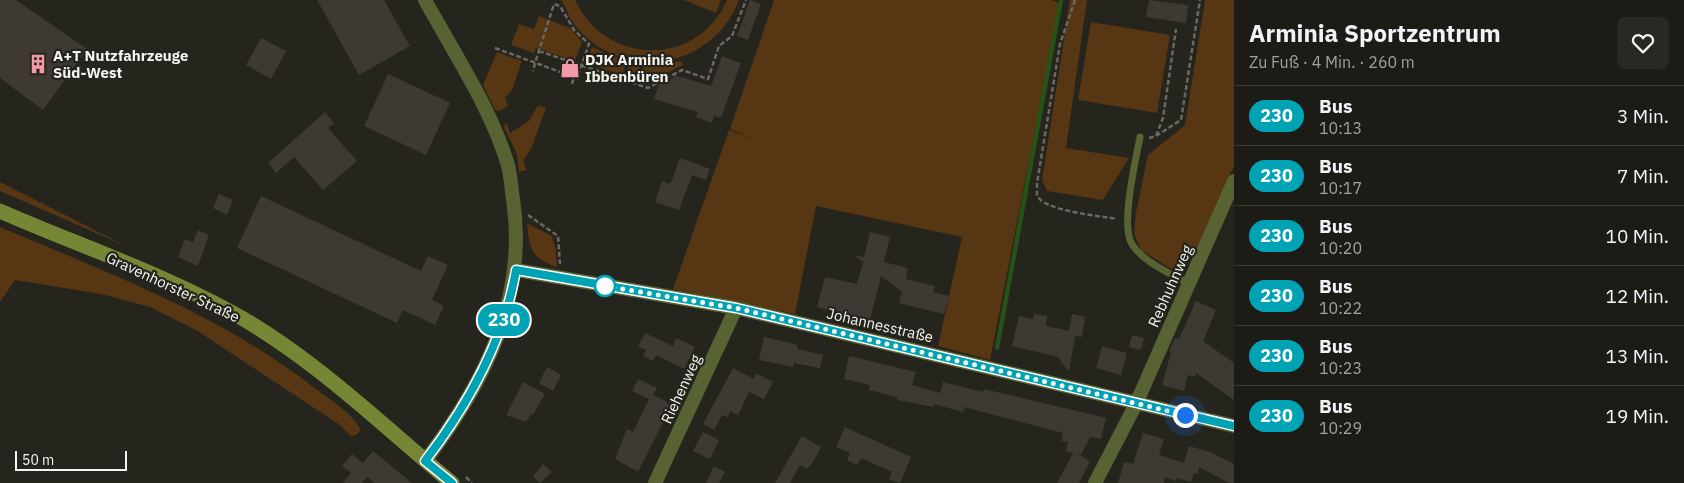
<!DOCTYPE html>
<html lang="de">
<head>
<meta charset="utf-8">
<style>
	:root { --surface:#1c1b16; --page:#292823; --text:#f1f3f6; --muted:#a0a1a1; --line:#3a3935 }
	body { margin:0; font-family:"IBM Plex Sans",sans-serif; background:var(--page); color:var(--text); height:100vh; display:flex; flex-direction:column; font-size:19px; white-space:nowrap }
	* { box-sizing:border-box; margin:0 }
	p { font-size:16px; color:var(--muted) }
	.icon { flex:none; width:28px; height:28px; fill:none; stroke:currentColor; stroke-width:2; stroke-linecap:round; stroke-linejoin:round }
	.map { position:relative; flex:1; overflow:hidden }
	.side { display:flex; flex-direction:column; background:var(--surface); width:450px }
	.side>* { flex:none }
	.badge { padding:0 10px; border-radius:16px; font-size:18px; line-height:32px }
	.scale { position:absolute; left:15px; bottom:12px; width:112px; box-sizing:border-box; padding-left:5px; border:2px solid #f5f5f0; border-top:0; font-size:14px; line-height:18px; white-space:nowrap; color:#f5f5f0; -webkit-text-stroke:4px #25241d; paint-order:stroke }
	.you { position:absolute; width:25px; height:25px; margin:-12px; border:4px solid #fff; border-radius:50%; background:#1a73e8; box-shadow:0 0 0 8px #1a73e833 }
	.map>.badge { position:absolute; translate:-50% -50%; box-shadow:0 0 0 2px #fff }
	.round { display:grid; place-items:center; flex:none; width:52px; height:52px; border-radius:8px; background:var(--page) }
	.summary { display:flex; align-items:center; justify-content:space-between; height:85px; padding:0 15px }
	h1 { font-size:24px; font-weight:700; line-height:38px }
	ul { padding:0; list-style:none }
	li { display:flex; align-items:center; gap:15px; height:60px; padding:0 15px; border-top:1px solid var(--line) }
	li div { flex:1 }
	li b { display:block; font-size:19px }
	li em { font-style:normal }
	li .badge { min-width:55px; font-weight:700; text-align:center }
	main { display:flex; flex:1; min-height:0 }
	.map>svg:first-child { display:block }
	.green { fill:#563613 }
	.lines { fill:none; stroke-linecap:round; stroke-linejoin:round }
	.stream { stroke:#265117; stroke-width:4.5 }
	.building { fill:#3e3a33 }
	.path { stroke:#696862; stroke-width:2.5; stroke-dasharray:5 2.5; stroke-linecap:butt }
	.lane { stroke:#576333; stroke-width:7 }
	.street { stroke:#576333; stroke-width:14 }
	.secondary { stroke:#758635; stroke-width:15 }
	.line-casing { stroke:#fff; stroke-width:11 }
	.line { stroke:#00a3b4; stroke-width:8 }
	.walk { stroke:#f5f5f0; stroke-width:5; stroke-dasharray:0 9 }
	.stop-dot { fill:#fff; stroke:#00a3b4; stroke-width:2.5 }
	.labels { text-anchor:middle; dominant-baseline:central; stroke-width:4.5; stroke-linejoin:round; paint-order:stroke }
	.poi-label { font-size:15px; font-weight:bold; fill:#f5f5f0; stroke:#25241d; text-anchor:start }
	.street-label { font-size:15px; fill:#f5f5f0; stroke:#25241d }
</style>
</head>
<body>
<main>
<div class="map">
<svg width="1234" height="483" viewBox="0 0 1234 483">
	<rect width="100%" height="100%" fill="#25241d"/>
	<path class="green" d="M561 0H575C606 66 697 68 727 0H739C724 40 685 65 642 62L637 75 627 71 630 61C606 54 583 39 570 18 567 12 565 5 561 0Z
		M684 0H721L716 13Z
		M774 0H1051L1060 3 990 360 938 346 962 237 816 206 795 314 673 289 729 130 754 139 730 129Z
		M1070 0H1087L1066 148 1129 158 1103 200 1047 191 1042 180Z
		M1205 0H1234V166L1215 207 1200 247 1181 268 1171 269 1141 250 1134 233 1136 212 1148 155 1185 125Z
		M539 16 570 28 582 42 575 61 536 48 534 53 511 45 519 24 534 29Z
		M1091 22 1170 35 1157 113 1078 100Z
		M592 47 627 62 623 72 639 78 644 65H660L682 61 683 65 646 83 586 63Z
		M497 52 522 61 512 90 505 98 508 106 499 111 495 110 483 85Z
		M538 105 546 108 531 149 523 161 527 170 519 172 517 154 503 125 507 124 510 133 529 121Z
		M0 182 128 247 0 191Z
		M527 223 552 236 556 250 557 267C532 259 529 249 527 223Z
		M0 227C111 274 220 314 316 389 332 401 351 412 361 430L356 435 351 436 340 425 196 330 150 307 101 294 15 280 0 302Z"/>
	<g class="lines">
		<path class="stream" d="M997 348 1061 0"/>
	</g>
	<path class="building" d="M0 0H16L87 49 43 110 0 78Z
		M317 0H384L410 46 359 75Z
		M750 0 761 4 748 40 737 36Z
		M1149 0 1188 5 1186 23 1146 17Z
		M261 38 286 51 271 79 246 65Z
		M722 56 741 63 721 118 714 116 712 123 696 117 698 112 654 99 659 84 673 79 674 75 711 86Z
		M388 74 450 103 426 155 364 126Z
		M325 112 334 123 328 128 357 161 323 190 294 157 276 173 268 163Z
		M680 158 710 169 706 180 692 175 679 210 655 202 662 181 669 184 672 180Z
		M219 194 233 200 227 215 213 208Z
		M261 196 421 271 428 256 448 265 432 300 444 306 435 325 403 310 397 323 237 248Z
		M198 230 209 235 198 266 178 257 185 239 193 242Z
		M870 232 890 237 884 262 908 268 906 279 935 286 933 292 949 296 944 314 899 303 902 292 881 276 870 320 817 307 825 277 857 284 863 262 854 255 864 257Z
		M1196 301 1216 310 1203 341 1234 363V400L1196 373 1195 377 1188 375 1184 391 1162 385 1171 352 1169 351 1175 338 1179 339Z
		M1034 314 1047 316 1046 326 1069 331 1072 314 1085 317 1082 337 1075 336 1069 372 1058 357 1012 346 1019 316 1033 319Z
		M645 333 673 346 676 338 695 347 684 369 656 355 653 361 643 356 646 350 638 347Z
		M1132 335 1144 338 1141 350 1129 347Z
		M764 337 798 345 797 349 823 355 820 368 794 363 793 367 759 360Z
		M1102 346 1127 353 1121 375 1096 368Z
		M849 356 916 372 912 385 940 393 943 382 983 392 984 389 1106 418 1101 439 1090 437 1081 455 1077 454 1090 461 1079 483H1057L1073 453 1066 451 1068 442 1061 441 1063 433 964 407 963 412 934 404V407L897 400V397L869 390 870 385 844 379Z
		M547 367 561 375 553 391 539 383Z
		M733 368 754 379 756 373 773 382 764 399 749 392 738 415 730 411 728 417 722 415 714 430 703 424Z
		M638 379 657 388 653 395 666 401 671 407 638 472 615 459 627 429 633 432 649 399 632 391Z
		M523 382 545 394 533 415 531 414 526 422 506 415Z
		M845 427 911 457 900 483 889 479 892 472 861 458 857 465 847 460 850 453 836 447Z
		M703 432 719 440 710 459 693 451Z
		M1143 433 1164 439 1159 455 1184 463 1189 446 1210 452 1234 464V483H1229L1199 467 1197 474 1194 473 1191 482 1177 478 1176 481 1165 477 1164 483H1118L1124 462 1133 464Z
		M802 436 821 447 813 462 807 469 800 465 790 483H775Z
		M373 451 412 483H375L367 477 362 483H343L351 473 342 466 352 454 363 463Z
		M543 464 552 472 540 483 533 476Z
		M714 466 725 472 719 483H706Z"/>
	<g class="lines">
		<path class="path" d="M1075 0 1060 44 1037 183C1037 186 1037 191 1037 195 1042 211 1101 216 1117 219
			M495 48 574 77 577 78 589 44 574 30 560 6 554 4 535 63 533 71
			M539 51 648 88 682 70 708 79 719 46 732 36 746 0
			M572 84 574 77
			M1156 136 1181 120 1200 0
			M1149 138 1156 136 1163 118 1176 29
			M528 215 558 236 560 264
			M466 477 472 483"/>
		<path class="lane" d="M1140 137C1136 159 1120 226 1132 244 1144 263 1170 273 1189 284"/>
		<path class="street" d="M425 0C454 53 489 105 507 162 511 174 511 187 513 199 528 298 484 384 425 461
			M516 270 736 308 1234 426
			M655 483 736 308
			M1095 483 1136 404 1234 181"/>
		<path class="secondary" d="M0 211C80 246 164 274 240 317 318 362 383 426 452 483"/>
	</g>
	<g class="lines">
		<defs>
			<path id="line" d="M452 483 425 461C468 405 504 340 516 270L736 308 1234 426"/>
		</defs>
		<use href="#line" class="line-casing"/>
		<use href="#line" class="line"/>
		<path class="walk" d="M605 286 736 308 1185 415"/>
	</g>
	<defs>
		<symbol id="building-bare" viewBox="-9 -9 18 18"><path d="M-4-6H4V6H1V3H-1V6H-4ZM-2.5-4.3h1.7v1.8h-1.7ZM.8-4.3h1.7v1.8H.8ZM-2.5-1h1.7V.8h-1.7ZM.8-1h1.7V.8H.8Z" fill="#f39aa8" stroke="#25241d" stroke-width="2.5" paint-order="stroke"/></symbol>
		<symbol id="shop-bare" viewBox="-9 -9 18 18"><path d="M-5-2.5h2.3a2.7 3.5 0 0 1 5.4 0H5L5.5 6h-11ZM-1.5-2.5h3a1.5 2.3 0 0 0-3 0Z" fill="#f39aa8" stroke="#25241d" stroke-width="2.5" paint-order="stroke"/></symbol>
	</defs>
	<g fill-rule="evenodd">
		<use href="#building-bare" x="24" y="50" width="28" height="28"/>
		<use href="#shop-bare" x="556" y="54" width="28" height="28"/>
	</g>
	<circle class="stop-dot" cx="605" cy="286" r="10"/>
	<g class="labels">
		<g class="poi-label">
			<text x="53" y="55">A+T Nutzfahrzeuge<tspan x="53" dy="17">Süd-West</tspan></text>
			<text x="585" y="59">DJK Arminia<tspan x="585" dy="17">Ibbenbüren</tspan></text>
		</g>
		<g class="street-label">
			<text transform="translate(1170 286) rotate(-66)">Rebhuhnweg</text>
			<text transform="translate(173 287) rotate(25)">Gravenhorster Straße</text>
			<text transform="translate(880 325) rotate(13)">Johannesstraße</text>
			<text transform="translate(681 389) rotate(-65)">Riehenweg</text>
		</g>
	</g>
</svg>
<div class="scale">50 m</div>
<div class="you" style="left:1185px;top:415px"></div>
<b class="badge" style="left:504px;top:320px;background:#00a3b4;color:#fff">230</b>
</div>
<section class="side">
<div class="summary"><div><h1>Arminia Sportzentrum</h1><p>Zu Fuß · 4 Min. · 260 m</p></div><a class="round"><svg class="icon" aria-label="heart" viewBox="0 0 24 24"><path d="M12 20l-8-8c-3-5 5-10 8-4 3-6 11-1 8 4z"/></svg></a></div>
<ul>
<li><span class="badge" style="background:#00a3b4;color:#fff">230</span><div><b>Bus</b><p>10:13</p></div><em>3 Min.</em></li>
<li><span class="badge" style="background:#00a3b4;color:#fff">230</span><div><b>Bus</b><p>10:17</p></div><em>7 Min.</em></li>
<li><span class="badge" style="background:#00a3b4;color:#fff">230</span><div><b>Bus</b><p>10:20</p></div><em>10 Min.</em></li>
<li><span class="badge" style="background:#00a3b4;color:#fff">230</span><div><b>Bus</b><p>10:22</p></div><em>12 Min.</em></li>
<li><span class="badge" style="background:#00a3b4;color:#fff">230</span><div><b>Bus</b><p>10:23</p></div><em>13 Min.</em></li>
<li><span class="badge" style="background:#00a3b4;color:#fff">230</span><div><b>Bus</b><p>10:29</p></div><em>19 Min.</em></li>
</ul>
</section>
</main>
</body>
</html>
